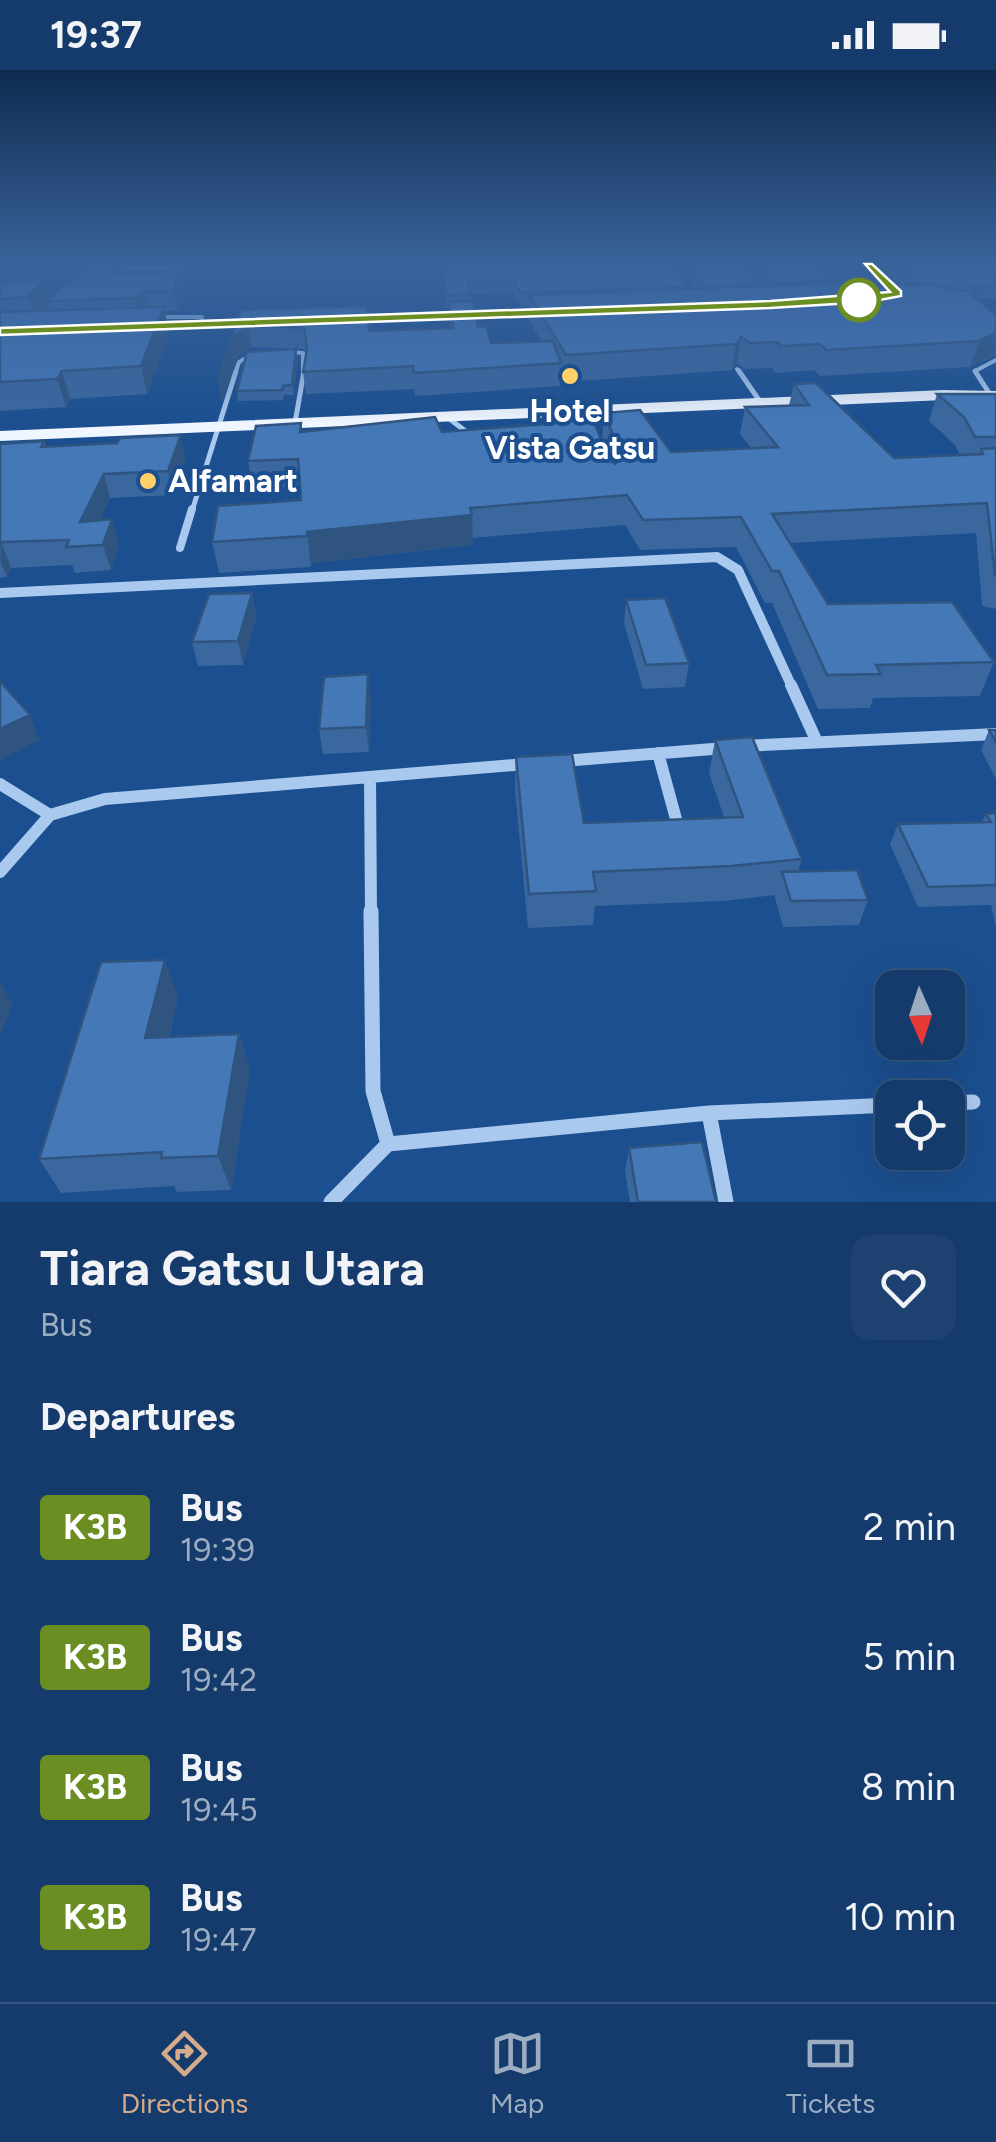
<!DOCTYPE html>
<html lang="en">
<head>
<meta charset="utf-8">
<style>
	:root { --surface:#143b6b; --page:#1d4271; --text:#f1f3f6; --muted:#9dadc1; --line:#33557e; --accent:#d6ab8b }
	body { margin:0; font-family:Figtree,sans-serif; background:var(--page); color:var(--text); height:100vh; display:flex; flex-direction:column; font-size:38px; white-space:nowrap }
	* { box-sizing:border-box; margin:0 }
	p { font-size:32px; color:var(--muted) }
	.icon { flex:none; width:55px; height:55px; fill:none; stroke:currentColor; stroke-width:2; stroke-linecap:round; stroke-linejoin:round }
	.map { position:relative; height:1132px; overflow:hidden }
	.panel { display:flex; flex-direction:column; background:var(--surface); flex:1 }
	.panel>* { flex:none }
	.badge { padding:0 20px; border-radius:8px; font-size:35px; line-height:65px }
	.needle { width:65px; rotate:177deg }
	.tools { position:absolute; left:875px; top:900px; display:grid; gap:20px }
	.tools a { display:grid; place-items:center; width:90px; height:90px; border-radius:20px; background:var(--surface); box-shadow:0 10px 40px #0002,0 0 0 2px var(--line); font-size:50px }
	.map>.badge { position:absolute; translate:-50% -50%; box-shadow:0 0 0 5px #fff }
	h2 { padding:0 40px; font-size:38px; line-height:90px }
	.round { display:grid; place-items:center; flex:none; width:105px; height:105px; border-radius:20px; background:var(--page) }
	.overview { display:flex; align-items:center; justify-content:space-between; height:170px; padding:0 40px }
	h1 { font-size:48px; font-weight:700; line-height:75px }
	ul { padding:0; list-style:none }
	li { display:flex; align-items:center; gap:30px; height:130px; padding:0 40px }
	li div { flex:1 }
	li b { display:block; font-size:38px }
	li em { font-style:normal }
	li .badge { min-width:110px; font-weight:700; text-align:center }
	.status { display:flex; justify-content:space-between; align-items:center; height:70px; padding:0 50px; background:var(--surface); direction:ltr }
	.status svg { height:28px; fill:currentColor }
	.tab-bar { display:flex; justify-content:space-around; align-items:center; height:140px; border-top:2px solid var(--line); background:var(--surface); font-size:28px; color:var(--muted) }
	.tab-bar a { display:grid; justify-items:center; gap:5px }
	.tab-bar .selected { color:var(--accent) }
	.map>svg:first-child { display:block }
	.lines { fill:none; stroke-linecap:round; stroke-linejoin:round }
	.lane-far2 { stroke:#a9c9ee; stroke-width:4 }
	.lane-far1 { stroke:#a9c9ee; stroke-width:5 }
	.lane { stroke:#a9c9ee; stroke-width:8 }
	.street-far3 { stroke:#a9c9ee; stroke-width:6 }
	.street-far2 { stroke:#a9c9ee; stroke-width:10 }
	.street-far1 { stroke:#a9c9ee; stroke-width:12 }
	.street { stroke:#a9c9ee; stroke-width:15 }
	.secondary { fill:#d6e6fa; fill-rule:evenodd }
	.primary { fill:#f0f6ff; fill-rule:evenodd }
	.wall { fill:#3a679d; fill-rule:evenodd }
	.shaded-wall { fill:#305480 }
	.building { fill:#4478b7; stroke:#305480; stroke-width:2.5 }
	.line { fill:#6b8e23; stroke:#fff; stroke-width:2.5 }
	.stop-dot { fill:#fff; stroke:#6b8e23; stroke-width:5 }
	.poi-dot { fill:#ffd166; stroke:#1b4f8f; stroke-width:4 }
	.labels { text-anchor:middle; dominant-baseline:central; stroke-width:8; stroke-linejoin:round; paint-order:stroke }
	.far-poi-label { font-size:32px; font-weight:bold; fill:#fff; stroke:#1b4f8f }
</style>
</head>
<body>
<div class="status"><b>19:37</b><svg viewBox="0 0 49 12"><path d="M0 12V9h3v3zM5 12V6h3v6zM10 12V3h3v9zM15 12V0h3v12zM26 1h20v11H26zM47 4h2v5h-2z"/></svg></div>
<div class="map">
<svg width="996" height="1132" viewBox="0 0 996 1132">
	<rect width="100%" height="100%" fill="#1b4f8f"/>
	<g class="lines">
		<path class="lane-far2" d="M159 247H202L201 254
			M289 282 303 283V304
			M737 299 741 304
			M235 304 239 292 255 283
			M977 304 975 301 996 290"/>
		<path class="lane-far1" d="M739 301 761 333
			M975 301 991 326
			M447 347 468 363
			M295 353 304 301
			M192 441 236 301"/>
		<path class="lane" d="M180 478 192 439"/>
		<path class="street-far3" d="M109 198 183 196"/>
		<path class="street-far2" d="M0 523 717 487 738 500 792 617"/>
		<path class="street-far1" d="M791 615 817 672
			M742 676 996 664
			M658 683 679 760
			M563 691 725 678
			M370 707 371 843
			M0 714 50 745
			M0 802 50 745 105 729 526 694"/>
		<path class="street" d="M371 841 373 1021 388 1074
			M948 1033 973 1032
			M709 1043 726 1132
			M331 1132 388 1074 709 1043 892 1035"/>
		<path class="secondary" d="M863 196H874L901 222V226L877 230V226L889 223Z
			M552 239 558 242 556 244 341 252 335 249 341 246Z
			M262 249 268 252 266 254 141 259 135 255 141 251Z"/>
		<path class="primary" d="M944 320 996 321V331L944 330 0 371V361Z"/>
	</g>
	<path class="wall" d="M0 196H42L27 212 49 230 71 214 86 196H123L124 204 180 202 184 222 177 241H165L169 263 147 324 70 329 66 337 0 341Z
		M441 196H673L689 217V219H695L677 196H812L828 210 827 214 851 218 904 215 879 196H996V228H980L979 231 996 245V285L970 297 820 306 814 300 776 303 772 298 745 299 737 293 732 300 564 312 560 305V316L415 326 414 319 306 324 303 302 307 279 252 277 239 285 222 331 218 309 241 240 369 261 450 258 449 238H447ZM745 196 763 216 758 217V215L744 197ZM513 222 521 236 529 235V250L541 271 491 273 478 257 471 232 470 224Z
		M296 279 297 289 294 325H284L283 330 238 331 237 321Z
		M794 314 894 388 960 385 955 375 929 351 937 324H996V539L982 536 976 463 790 473 828 534 994 592 980 626 873 628 870 638 818 639 772 533H765L736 477 640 480 625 455 472 468 473 475 312 493 311 497 219 503 212 472 301 430 300 418 253 420 248 391 301 353 302 362H442L543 354V347L602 370 604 343 671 382 751 378 740 364 745 337 789 335Z
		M44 371 46 377 186 388 174 425 110 428 100 450 119 474 111 500 75 503 72 495 11 498 7 507 0 508V374Z
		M252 523 256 547 243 595 198 596 192 572Z
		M626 530 689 593 685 617 643 619 624 553Z
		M371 629 369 682 323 684 319 659Z
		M989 660H996V709L981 680Z
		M715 670 802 789 798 802 868 830 859 855 783 857 775 828V825L723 831 595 836 593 855 528 858 515 720 516 687 584 753 724 747 709 703Z
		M996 743V857L991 835 918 837 890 774 898 754 982 752 986 744Z
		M165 890 178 927 169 967 239 964 250 1000 231 1120 177 1122 174 1116 61 1123 39 1089Z
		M629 1078 716 1132H630L625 1102Z"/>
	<path class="shaded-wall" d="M13 196H42L12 228 0 225V209Z
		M118 196H123L126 211 112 204Z
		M180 202 184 222 177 241 173 221Z
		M828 210 825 223 773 227 775 214Z
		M44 211 50 236 36 252 28 227Z
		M145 221 150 242 139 249 134 228Z
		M164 237 169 263 147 324 141 296Z
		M249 256 252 277 239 285 222 331 218 309 235 264Z
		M996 262 995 284 970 297 979 271Z
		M741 267 737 293 732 300 736 274Z
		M296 279 297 289 294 325 292 315Z
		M62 301 70 329 66 337 57 309Z
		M181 365 186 388 174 425 168 401Z
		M104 404 110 428 88 477 80 452Z
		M472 445 473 475 312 493 311 497 307 462Z
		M112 449 119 474 111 500 103 475Z
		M1 472 11 498 7 507 0 490Z
		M252 523 256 547 243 595 238 571Z
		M368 604 371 629 369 682 366 657Z
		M30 645 40 670 0 690V659Z
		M165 890 178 927 160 1004 145 968Z
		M0 912 13 935 0 966Z
		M239 964 250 1000 231 1120 218 1086Z"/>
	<path class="building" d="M5 196H13L0 209V202L4 203Z
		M86 196H118L112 204 180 202 173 221H145L134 228 49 231 64 214H71Z
		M442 196H673L689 217 521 223 513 209 468 211 470 224 447 225Z
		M688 196H743L758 215 706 216Z
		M758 196H812L828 210 775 214Z
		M898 196H996V202H992L996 205V215L968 216 981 224 921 213Z
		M44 211 28 227 0 229V213Z
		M841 213 851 218 929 214 968 221 996 245V262L979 271 826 280 820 274 781 276 777 272 750 273 741 267 736 274 566 285 529 225Z
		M473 231 478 257 486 256 491 273 553 271 561 293 414 303 413 296 303 302 307 279 304 258 249 256 235 264 218 309 241 240 367 236 369 261 453 258 449 232Z
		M164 237 141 296 62 301 57 309 0 312V242Z
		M296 279 292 315 283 316 282 320 237 321 247 282Z
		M816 313 894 388 983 384 981 379 996 378V505H995L987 433 772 444 828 534 952 532 994 592 876 595 881 604 827 605 779 501H772L741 447 643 450 627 425 470 438 472 445 307 462V466L212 472 218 436 301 430 298 389 248 391 256 356 301 353 300 362 435 347 442 362 545 354 543 347 591 344 609 390 615 394 622 387 604 343 640 340 671 382 778 377 745 337 809 335 794 314Z
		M937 324H996V367H975L964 347Z
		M181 365 168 401 104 404 80 452 112 449 103 475 66 477 69 470 1 472 0 475V374L44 371 41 377 117 373 120 368Z
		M252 523 238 571 192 572 209 524Z
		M665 528 689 593 646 595 626 530Z
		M368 604 366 657 319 659 324 607Z
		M0 611 30 645 0 659Z
		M989 660H996V672Z
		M752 667 802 789 731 796 593 802 596 821 529 824 516 687 572 684 584 753 743 747 715 670Z
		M996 743V815L928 817 898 754 991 752 986 744Z
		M857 800 868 830 791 831 782 802Z
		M165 890 145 968 239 964 218 1086 161 1088 162 1082 39 1089 101 892Z
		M702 1072 716 1132H638L629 1078Z"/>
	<linearGradient id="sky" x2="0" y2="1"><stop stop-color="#0f2b4f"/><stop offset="0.55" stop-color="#39639b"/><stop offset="1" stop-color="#39639b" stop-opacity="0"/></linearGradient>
	<rect width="996" height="354" fill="url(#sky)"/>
	<path class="line" d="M865 194H872L901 221V226L869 232 770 238 0 265V258L770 231 890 222Z"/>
	<circle class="stop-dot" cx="859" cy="230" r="20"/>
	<g class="poi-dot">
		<circle cx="570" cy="306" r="10"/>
		<circle cx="148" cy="411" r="10"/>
	</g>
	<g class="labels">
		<g class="far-poi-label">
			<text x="570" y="341">Hotel<tspan x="570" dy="37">Vista Gatsu</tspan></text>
			<text x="168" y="411" text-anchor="start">Alfamart</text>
		</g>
	</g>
</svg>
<div class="tools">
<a><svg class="needle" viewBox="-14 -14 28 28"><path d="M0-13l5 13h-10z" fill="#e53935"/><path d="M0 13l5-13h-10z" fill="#9dadc1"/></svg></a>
<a><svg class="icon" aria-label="locate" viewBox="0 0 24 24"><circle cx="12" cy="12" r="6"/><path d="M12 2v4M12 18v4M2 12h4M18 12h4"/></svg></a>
</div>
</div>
<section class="panel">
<div class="overview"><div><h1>Tiara Gatsu Utara</h1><p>Bus</p></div><a class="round"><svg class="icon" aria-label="heart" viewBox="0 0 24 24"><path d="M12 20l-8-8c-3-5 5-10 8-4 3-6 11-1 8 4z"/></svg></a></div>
<h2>Departures</h2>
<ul>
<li><span class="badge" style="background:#6b8e23;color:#fff">K3B</span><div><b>Bus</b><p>19:39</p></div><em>2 min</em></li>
<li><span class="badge" style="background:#6b8e23;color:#fff">K3B</span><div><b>Bus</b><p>19:42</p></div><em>5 min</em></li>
<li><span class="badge" style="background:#6b8e23;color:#fff">K3B</span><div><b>Bus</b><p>19:45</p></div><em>8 min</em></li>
<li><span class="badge" style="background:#6b8e23;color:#fff">K3B</span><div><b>Bus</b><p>19:47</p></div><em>10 min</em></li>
</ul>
</section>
<nav class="tab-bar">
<a class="selected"><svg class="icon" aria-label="directions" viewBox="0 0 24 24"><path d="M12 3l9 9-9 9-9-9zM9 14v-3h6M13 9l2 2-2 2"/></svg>Directions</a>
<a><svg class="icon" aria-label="map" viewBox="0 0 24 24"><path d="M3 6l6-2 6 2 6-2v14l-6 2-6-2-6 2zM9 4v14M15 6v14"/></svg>Map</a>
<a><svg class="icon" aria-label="tickets" viewBox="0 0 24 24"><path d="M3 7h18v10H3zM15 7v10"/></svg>Tickets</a>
</nav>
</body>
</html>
